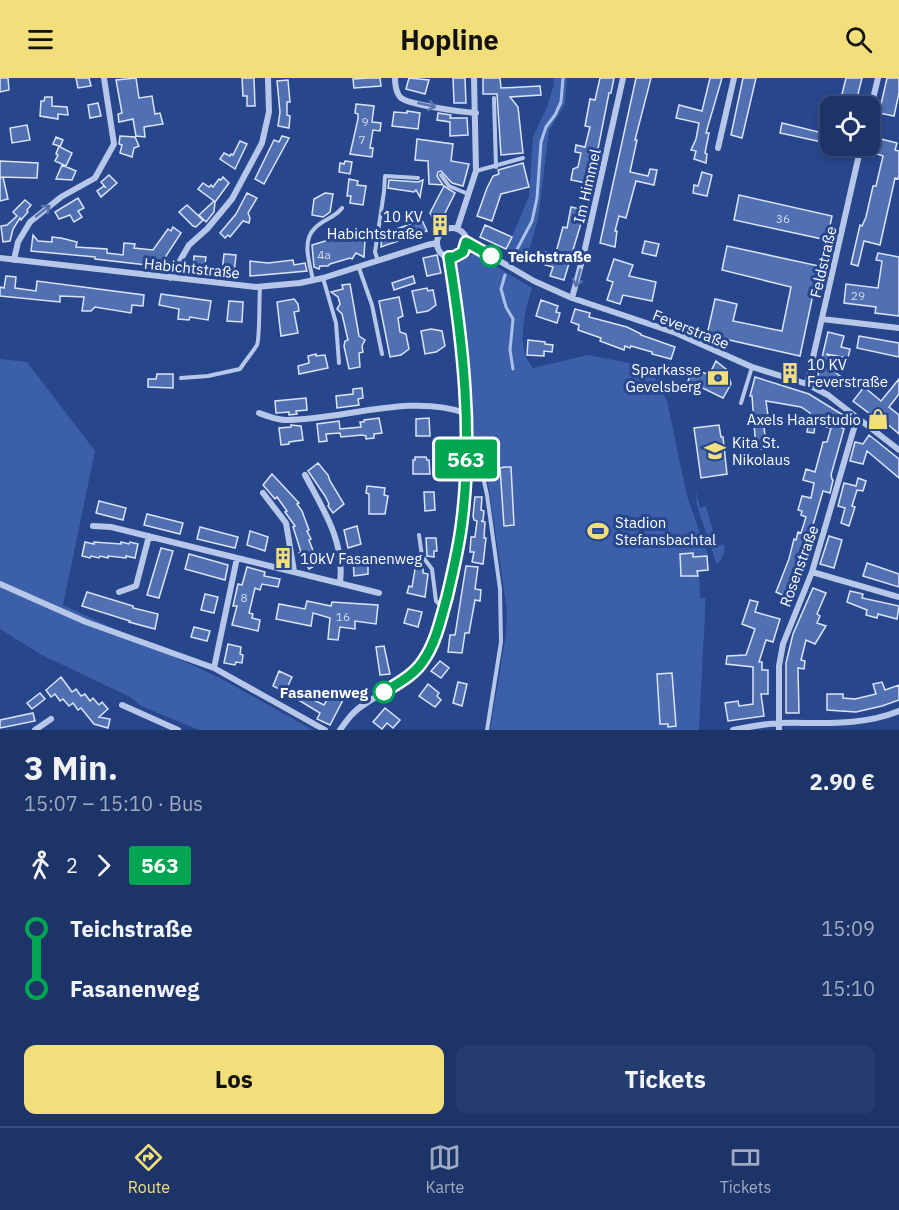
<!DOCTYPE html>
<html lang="de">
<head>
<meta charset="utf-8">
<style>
	:root { --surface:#1d3469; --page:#253c6f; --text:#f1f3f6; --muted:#a0aac0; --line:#3b4f7d; --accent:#f2df7b }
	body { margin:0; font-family:"IBM Plex Sans",sans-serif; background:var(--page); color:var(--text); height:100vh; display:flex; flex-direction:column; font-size:22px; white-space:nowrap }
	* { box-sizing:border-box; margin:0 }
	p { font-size:20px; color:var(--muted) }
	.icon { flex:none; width:33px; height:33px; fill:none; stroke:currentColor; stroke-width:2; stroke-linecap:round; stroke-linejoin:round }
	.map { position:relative; height:652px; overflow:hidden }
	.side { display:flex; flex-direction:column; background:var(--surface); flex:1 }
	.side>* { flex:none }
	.badge { padding:0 12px; border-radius:4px; font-size:21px; line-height:39px }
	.buttons { position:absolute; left:820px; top:18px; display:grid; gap:12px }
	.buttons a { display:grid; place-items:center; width:60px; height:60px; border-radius:12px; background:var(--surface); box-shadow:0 3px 9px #0003,0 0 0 2px var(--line); font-size:30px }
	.map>.badge { position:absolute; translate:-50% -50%; box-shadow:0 0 0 3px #fff }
	.legs { display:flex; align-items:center; gap:9px; height:66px; padding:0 24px; font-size:20px }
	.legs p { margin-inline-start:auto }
	.head { display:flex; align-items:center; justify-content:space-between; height:102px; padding:0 24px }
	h1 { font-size:33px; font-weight:700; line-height:45px }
	.primary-button { display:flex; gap:12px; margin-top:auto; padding:12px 24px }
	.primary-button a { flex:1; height:69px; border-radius:12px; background:var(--accent); color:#111; font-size:24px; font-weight:700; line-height:69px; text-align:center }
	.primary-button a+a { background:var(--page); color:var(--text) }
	ul { padding:0 24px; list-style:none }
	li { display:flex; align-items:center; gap:21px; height:60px; font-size:22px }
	li i { display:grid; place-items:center; width:9px; height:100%; margin:0 8px; background:currentColor }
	li i::after { content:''; width:15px; height:15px; margin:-8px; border:4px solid; border-radius:50%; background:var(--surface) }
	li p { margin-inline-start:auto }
	li:first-child i { background:linear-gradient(#0000 50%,currentColor 0) }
	li:last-child i { background:linear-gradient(currentColor 50%,#0000 0) }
	header { display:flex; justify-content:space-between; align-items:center; height:78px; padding:0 24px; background:var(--accent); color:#111; font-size:27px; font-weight:700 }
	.dock { display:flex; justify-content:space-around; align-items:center; height:84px; border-top:2px solid var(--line); background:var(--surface); font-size:16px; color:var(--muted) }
	.dock a { display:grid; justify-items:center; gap:3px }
	.dock .selected { color:var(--accent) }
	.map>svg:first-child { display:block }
	.green { fill:#3b5fa8 }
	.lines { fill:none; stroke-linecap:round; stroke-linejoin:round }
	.stream { stroke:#aac0ea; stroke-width:3 }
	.building { fill:#5070b2; stroke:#dae4f8; stroke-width:1.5 }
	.service { stroke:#b6c7ea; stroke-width:4 }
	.minor { stroke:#b6c7ea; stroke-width:6 }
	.oneway { stroke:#5973ad }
	.line-1-casing { stroke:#fff; stroke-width:14 }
	.line-1 { stroke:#00a651; stroke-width:9 }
	.stop-1-dot { fill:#fff; stroke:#00a651; stroke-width:3 }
	.labels { text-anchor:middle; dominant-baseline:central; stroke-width:6; stroke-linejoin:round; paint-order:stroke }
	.number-label { font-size:12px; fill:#d3dbec }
	.street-label { font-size:15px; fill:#fff; stroke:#27468c }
	.poi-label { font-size:15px; fill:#fff; stroke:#27468c; text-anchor:start }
	.stop-label { font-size:15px; font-weight:bold; fill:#fff; stroke:#27468c; text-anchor:start }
</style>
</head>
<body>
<header><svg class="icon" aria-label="menu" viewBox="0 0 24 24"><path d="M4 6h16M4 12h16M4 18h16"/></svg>Hopline<svg class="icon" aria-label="search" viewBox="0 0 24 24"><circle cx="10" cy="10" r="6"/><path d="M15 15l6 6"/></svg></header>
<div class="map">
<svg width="899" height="652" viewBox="0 0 899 652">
	<rect width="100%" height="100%" fill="#27468c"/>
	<path class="green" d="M553 0H567L565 26 549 53 538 141 526 183 506 173 529 118 533 59 547 29 554 6Z
		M469 175 479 178 532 210C525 233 515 270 533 290L588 277 649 289 667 323 687 418 707 474 709 493 699 494 700 520H705V536L699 652H490L506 557 507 532 487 398 472 354 465 245 454 190Z
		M0 281 27 284 95 373 63 527 220 600 313 652H199L141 628 130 619 40 576 0 551Z
		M696 413 700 430 723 423H724L706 428 717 468 724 466C726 475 722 480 717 487L697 428Z"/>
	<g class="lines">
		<path class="stream" d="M513 179 532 143 537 120 541 64 546 49 555 37 561 24 563 0
			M505 197 501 211 506 229 513 241 510 272 513 291"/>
	</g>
	<path class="building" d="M0 0H8L9 12 0 14Z
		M76 0H89L91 8 78 10Z
		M136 0 139 20 152 18 155 36 160 35 163 46 144 49 145 59 136 58 133 41 119 44 118 36 122 35 116 2Z
		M242 0H254L255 28H247V18H243Z
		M369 0H380L381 8 354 10 353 1Z
		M409 0 429 2 425 16 406 11Z
		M453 0H465L466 25H454Z
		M483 0H500L501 10 540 8 541 17 510 19 518 29 523 75 501 77 497 16H483Z
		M600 0H614L611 15H609L591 106 571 102 573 91 578 89 581 75 575 74 576 67 585 69 590 49 585 48 590 21 595 22Z
		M636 0H651L635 62H637L630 94 648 98 650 91 657 92 654 107 636 103 626 140 619 138 615 153H617L615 169 600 165Z
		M710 0H722L706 55H709L705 75 707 76 706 85 694 81 696 73 691 72 696 61 699 45 676 40 679 27 702 33Z
		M743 0H756L742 60 731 57Z
		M846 0H862L855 28H839Z
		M887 0H899V15L894 38 879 35Z
		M288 2 290 24H287V37L290 38 289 50 278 48 280 34 277 3Z
		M45 19H52V28L67 29 68 37 58 36V41L40 38 41 23H44Z
		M98 25 101 38 90 40 88 27Z
		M356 26 374 28 372 44 381 45 380 53 373 52 370 70H373L372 79 350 76 358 41V36L355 35Z
		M407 33 420 35 418 51 392 48 394 34 407 35Z
		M438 35 451 37 450 40H467L468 57 450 58V44L437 42Z
		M782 45 831 57V66L780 55Z
		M27 47 30 62 12 65 10 50Z
		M120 58 135 59 139 68 134 70 132 79 120 75 122 67 119 66Z
		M282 58 289 60 264 106 255 101 274 62 279 64Z
		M56 59 63 62 60 69 72 75 66 88 55 83 58 77 56 76 59 68 53 66Z
		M417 61 453 66 451 83 469 86 463 108 452 105 441 93 438 94 437 98 443 107 429 106 428 83 415 82Z
		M881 61 897 65 895 72 899 73V97L898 101 895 100 880 167 864 163 858 188 851 186 860 147 862 148 866 139 873 108H876L883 78 877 76Z
		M240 63 247 66 235 91 220 81 224 75 230 78 231 76 233 77Z
		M0 83 38 85 37 100 0 99Z
		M345 83 352 84 350 96 339 94 340 85 344 86Z
		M523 85 529 109 501 116 492 143 477 138 487 110 493 98 499 96 498 92Z
		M62 87 76 93 72 102 56 101Z
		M702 94 712 97 707 118 693 115 694 107 698 108Z
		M109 97 117 105 101 119 97 113 104 108 106 110 101 104Z
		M3 99 8 121 0 123V100Z
		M223 99 229 105 215 124 214 134 206 144 199 137 214 123 198 111 203 105 209 109 211 107 213 109 219 101 221 102Z
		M349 101 358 103 357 107 366 108 363 127 350 125 351 118H347Z
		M389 102 418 104 423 102 420 119 416 112 414 114 388 110Z
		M444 108 455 115 441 143 437 146 430 135Z
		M247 115 257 120 248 135 250 140 249 145 243 143 230 159 228 157 225 160 220 155 236 136Z
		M325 115 333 116 330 134 323 139 312 137 314 121Z
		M739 117 832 138 827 162 734 142Z
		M78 120 84 130 78 133 82 139 74 144 70 137 59 141 55 134Z
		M25 122 31 127 27 132 28 134 21 142 20 140 13 151 10 163 3 164 1 148 7 147 17 138 13 134Z
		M187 127 203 142 196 149 193 148 179 134Z
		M571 129 585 132 564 202 550 198 553 189 542 186 546 174 555 178 563 149 567 150Z
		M422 142 427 153 381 169 382 156Z
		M485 147 512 159 506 171 480 159Z
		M173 149 181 155 166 178 164 189 95 181V179L31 173 33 157 38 163 52 164V159L61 160 77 164 76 169 107 171V175L123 177 124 165 135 166 134 170 153 172 168 151 171 153Z
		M362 152 365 161 364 179 356 175 352 181 350 180 330 186 328 188H320L319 191 314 189 312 167Z
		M645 163 659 166 656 178 642 175Z
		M727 168 819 188 800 278 707 257 715 221 737 226 733 243 782 253 791 209 722 192Z
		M878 175 899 179V238L875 235 876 229 844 225 846 206 878 210 882 183 876 182Z
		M224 176 236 177 234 196 222 195Z
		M437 177 441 195 427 198 423 180Z
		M194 178 206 179 204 193 193 192Z
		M614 181 633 187 629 198 656 204 652 223 623 217 620 226 607 222 613 204 607 202Z
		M293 182 294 187 305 185 307 193 250 198V183L268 185Z
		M6 198 16 199 15 210 36 213 37 203 144 217 143 228 132 227 131 235 95 229 91 233H82L84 219 60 218V224L0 218V209L4 210Z
		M413 198 415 205 394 212 392 205Z
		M350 206 359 258 365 262 362 268 363 274 359 275 360 289 349 291 344 268 345 263 348 262 342 236 337 231 340 226 338 219 331 214 343 211 342 207Z
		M427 210 428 213 433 212 436 227 428 233 417 235 412 213Z
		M161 216 211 223 208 242 190 239 189 242 178 241 179 231 159 227Z
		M399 219 403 238 398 240 400 254 406 256 409 271 401 277 390 279 379 223Z
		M294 221 298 226 299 233 294 234 298 255 281 258 277 224Z
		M541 222 558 228 556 234 560 235 557 245 536 238Z
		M229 223 243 224 242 244 227 243Z
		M575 231 590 235 589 239 627 249 641 256V257L675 269 671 281 652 276V274L631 268 630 270 625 268 624 272 600 263 601 260 578 252 579 247 571 244Z
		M431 251 442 253 445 268 436 274 425 276 421 253Z
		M828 254 844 258 841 269 850 271 848 280 826 276 835 282 833 293 843 300 837 311 830 307 829 309 817 301Z
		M859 258 899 265V279L857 270Z
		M528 262 545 264V266L553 267 552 274 544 273V278L527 277Z
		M316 276V278L325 277 328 290 299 296 298 288 309 285 308 278Z
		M716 283 727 292 731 306 723 320 688 303 693 290 709 297Z
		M157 296H173V310L148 309V301H156Z
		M755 299 809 316 848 340 842 350 844 351 831 397 832 401 833 402 830 415 823 413 803 481 800 480 796 497 798 498 789 520 776 514 789 481 794 461 796 462 798 454 801 455 806 439 801 437 802 433 798 432 802 418 811 420 814 405 803 402 806 391 815 394 823 364H827L831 350 815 347 814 355 807 354 810 335 801 329 766 323 768 338 763 339 766 367 764 371 756 372 752 318H750Z
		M899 301V316L889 329 899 337V356L884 343 881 347 873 341 874 339 853 323 864 309 881 323Z
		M362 310 363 320 358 321 359 327 337 330 336 318 353 316V311Z
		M306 320 307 332 296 333 297 336 289 337V334L276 335 275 323Z
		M379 340 382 355 374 356V360L366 361V358L362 357 341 359 340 355 326 356 327 363 319 364 317 346 339 343 340 351 361 349 360 344H364V342Z
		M429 340 430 358H416V341Z
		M291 347 301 348 303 362 289 364V366L281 367 279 350 291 349Z
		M719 347 721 359H723L727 396 701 400 694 350Z
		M869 357 899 381V400L867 373 863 386 850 383 855 364 863 366Z
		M415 379H426L427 382H429L430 396H413V382H415Z
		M318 385 328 397 330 403 344 426 333 435 328 428 329 426 325 418 308 393Z
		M504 389H511L514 447 504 448 500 390Z
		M272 396 299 425 297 426 302 433 309 452 307 453 311 461 309 462 318 486 309 491 299 475 301 474 293 449 295 448 285 434 287 433 277 419 275 421 263 407Z
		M858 400 866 403 863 413 857 412 852 428 855 429 849 448 841 445 845 430 838 428 844 405 856 408Z
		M367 408 385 410 384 417 388 418 385 436H369V416L366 415Z
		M424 414H434L435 432 425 433Z
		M475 419H482L481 432 484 433 483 443H481L485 444 484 460H486L483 486 472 484 474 474H470L471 459H475L477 443 474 442 473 438Z
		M99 423 126 430 123 442 96 435Z
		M147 436 183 445 180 456 144 447Z
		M357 448 361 466 348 470 344 452Z
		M200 449 238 459 235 470 197 461Z
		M250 453 268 459 265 473 247 467Z
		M829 458 842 462 834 490 820 486Z
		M426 460H436L437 473H434V479L427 478Z
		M85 464 94 466V464L121 466V464L129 466 130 464 138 466 135 480 126 478V480L108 478V480L100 478 99 480 91 478 90 480 82 478Z
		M161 470 173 473 159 520 147 517Z
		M693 475V479L707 478 708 492 697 493 698 498H681L680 476Z
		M189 476 228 487 225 502 185 491Z
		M368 478V496L354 498 353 480Z
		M416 485 423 487V495L428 496 425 519 407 515 409 508 412 509Z
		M867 485 899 496V509L863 498Z
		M466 488 478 489 475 511 481 512 480 523 475 522 469 555H465L462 575 448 574 450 557H455Z
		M247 489 265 494 264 498 280 501 278 509 262 506 260 512 255 510 249 535 253 536 252 540 260 542 258 553 232 547 237 528H233L238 506 242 507Z
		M813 510 826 515 817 536 820 538 817 545 826 548 815 566 806 562 801 582 805 583 804 591 798 590 799 635H786V585L793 556Z
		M850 513 863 516 862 520 899 528 897 541 878 536 877 540 866 537 867 532 847 524Z
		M87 514 133 528V530L158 536 155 551 129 544 130 543 82 528Z
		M205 516 218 519 214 535 201 532Z
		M750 522 758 524 755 534 780 541 773 564 766 562 759 584H762V592H768V616H761L764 638 728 643 725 625 738 623 739 628 753 626V589L726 586 727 578 746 577 755 551 742 546Z
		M307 523 331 528 332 524 378 527 376 546 355 543V551L340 549 338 562 328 561 330 540 313 535 311 548 276 541 279 526 305 531Z
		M408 531 422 534 418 549 404 545Z
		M194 549 210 553 207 563 191 559Z
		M228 566 241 569 240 576 243 577 242 585 236 584 235 587 224 585Z
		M384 568 390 596 380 597 376 569Z
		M440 583 449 590 441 600 431 593Z
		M279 593 292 599 285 614 273 608Z
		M672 595 676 648 668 649V646H660L657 596Z
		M61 599 72 614 76 611 81 618 85 616 90 623 93 620 99 627 102 624 108 631 99 639 110 641 108 650 94 646 81 630 78 632 73 625 69 628 63 621 60 623 55 616 51 619 46 612Z
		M458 604 467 606 462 628 453 625Z
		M882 604 885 612 899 607V622L882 628 856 634 827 632V616H843V620L855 621 876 616 873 606Z
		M428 606 439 615 437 618 441 622 435 629 419 618Z
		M332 612 345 618 330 647 317 641 320 635 292 618 295 613 324 627Z
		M40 615 45 621 32 631 27 625Z
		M385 630 400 642 393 650 387 645 382 651 373 644Z
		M33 635 35 643 0 650V642Z"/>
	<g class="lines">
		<path class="service" d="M494 20 496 89
			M476 93 523 80
			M441 97 449 108 468 116
			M378 183 375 174 384 114 385 98 418 100
			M359 190 372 227 382 276
			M323 200 336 245 339 285
			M313 202C310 186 301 163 315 150 323 141 335 140 342 130
			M181 300 208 298 240 291C245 283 252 275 257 267 260 259 259 221 260 209
			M741 325 752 289
			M468 361 482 394 487 417 500 511 501 564 487 652
			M419 457 422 478 432 491 436 523 443 530"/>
		<path class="minor" d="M395 0C395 6 396 14 400 19 407 27 463 34 476 35
			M870 33 878 0
			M718 70 734 0
			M437 165a15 15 0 1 1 30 0a15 15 0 1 1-30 0Z
			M457 151 476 93 474 0
			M467 164 534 203 572 220 676 255 752 289 807 306 828 317 899 372
			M0 180 256 209 300 205 323 200 427 167 437 165
			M14 182 18 164 30 144 61 119 95 100 114 66 104 0
			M170 200 189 167 207 151 232 121 262 65 269 34 268 0
			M572 220 584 175 623 0
			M822 241 899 250
			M807 306 861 68
			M259 335C267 338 277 342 286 342 342 342 411 315 465 335
			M305 397C323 431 345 464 340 504
			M263 415 286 445 294 493
			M93 448 111 449 237 480 214 590
			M237 480 379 515
			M812 494 899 519
			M0 506 86 544 214 590 325 652
			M119 514 136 508 149 458
			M122 627 178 652
			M35 652 51 641
			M340 652C347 642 354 632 365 626 385 612 409 603 423 583 436 565 441 540 447 519 453 494 459 469 462 443 473 356 463 265 449 179
			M733 652C748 649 764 646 779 645 821 644 859 649 899 633
			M779 652V588L783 566 812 494 857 340"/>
	</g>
	<defs><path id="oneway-shaft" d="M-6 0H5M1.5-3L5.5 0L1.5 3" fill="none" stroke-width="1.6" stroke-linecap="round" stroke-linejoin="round" transform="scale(1.5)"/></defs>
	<g class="oneway">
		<use href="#oneway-shaft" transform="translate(427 27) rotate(13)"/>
		<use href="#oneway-shaft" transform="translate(43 133) rotate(-38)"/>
		<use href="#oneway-shaft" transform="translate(578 200) rotate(105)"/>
	</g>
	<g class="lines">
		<defs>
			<path id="line-1" d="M384 614C398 605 414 597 423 583 436 565 441 540 447 519 453 494 459 469 462 443 473 356 463 265 449 179H454L463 174 466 164 491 178"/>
		</defs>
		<use href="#line-1" class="line-1-casing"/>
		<use href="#line-1" class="line-1"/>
	</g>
	<defs>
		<symbol id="building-bare" viewBox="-9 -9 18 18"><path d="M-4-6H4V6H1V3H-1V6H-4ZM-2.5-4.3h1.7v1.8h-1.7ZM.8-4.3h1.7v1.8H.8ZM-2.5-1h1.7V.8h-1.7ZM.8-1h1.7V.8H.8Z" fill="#f2df7b" stroke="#27468c" stroke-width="2.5" paint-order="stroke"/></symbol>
		<symbol id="bank-bare" viewBox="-9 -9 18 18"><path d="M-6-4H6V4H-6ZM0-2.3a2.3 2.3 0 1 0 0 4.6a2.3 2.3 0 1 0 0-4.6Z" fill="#f2df7b" stroke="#27468c" stroke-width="2.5" paint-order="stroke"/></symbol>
		<symbol id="shop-bare" viewBox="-9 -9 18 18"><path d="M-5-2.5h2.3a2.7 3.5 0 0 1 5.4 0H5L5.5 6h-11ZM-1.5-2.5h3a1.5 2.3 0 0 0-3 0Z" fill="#f2df7b" stroke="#27468c" stroke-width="2.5" paint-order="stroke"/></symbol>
		<symbol id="school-bare" viewBox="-9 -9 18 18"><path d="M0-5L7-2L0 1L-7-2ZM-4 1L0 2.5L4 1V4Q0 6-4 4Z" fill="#f2df7b" stroke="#27468c" stroke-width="2.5" paint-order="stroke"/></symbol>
		<symbol id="stadium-bare" viewBox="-9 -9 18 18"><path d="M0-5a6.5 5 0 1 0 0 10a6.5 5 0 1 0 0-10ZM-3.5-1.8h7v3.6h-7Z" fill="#f2df7b" stroke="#27468c" stroke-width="2.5" paint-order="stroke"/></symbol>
	</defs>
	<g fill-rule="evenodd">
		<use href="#building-bare" x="425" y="132" width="30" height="30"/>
		<use href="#building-bare" x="775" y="280" width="30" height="30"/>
		<use href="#bank-bare" x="703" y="285" width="30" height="30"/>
		<use href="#shop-bare" x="863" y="326" width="30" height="30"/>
		<use href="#school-bare" x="700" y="358" width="30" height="30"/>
		<use href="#stadium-bare" x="583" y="438" width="30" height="30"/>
		<use href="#building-bare" x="268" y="465" width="30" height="30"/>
	</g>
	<g class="stop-1-dot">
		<circle cx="491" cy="178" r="10"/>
		<circle cx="384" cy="614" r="10"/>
	</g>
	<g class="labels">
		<g class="number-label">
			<text x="365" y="43">9</text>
			<text x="362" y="61">7</text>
			<text x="783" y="140">36</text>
			<text x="324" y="176">4a</text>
			<text x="858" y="217">29</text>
			<text x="244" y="519">8</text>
			<text x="343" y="538">16</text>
		</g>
		<g class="street-label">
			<text transform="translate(587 108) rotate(-77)">Im Himmel</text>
			<text transform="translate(823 184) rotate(-77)">Feldstraße</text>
			<text transform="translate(192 190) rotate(6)">Habichtstraße</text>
			<text transform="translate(691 251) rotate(22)">Feverstraße</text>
			<text transform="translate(799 488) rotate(-70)">Rosenstraße</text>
		</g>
		<g class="poi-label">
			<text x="423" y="138" text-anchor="end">10 KV<tspan x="423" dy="17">Habichtstraße</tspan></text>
			<text x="807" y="286">10 KV<tspan x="807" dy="17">Feverstraße</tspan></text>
			<text x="701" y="291" text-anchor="end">Sparkasse<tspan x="701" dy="17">Gevelsberg</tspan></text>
			<text x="861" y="341" text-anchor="end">Axels Haarstudio</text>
			<text x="732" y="364">Kita St.<tspan x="732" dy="17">Nikolaus</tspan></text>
			<text x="615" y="444">Stadion<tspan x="615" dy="17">Stefansbachtal</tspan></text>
			<text x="300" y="480">10kV Fasanenweg</text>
		</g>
		<g class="stop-label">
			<text x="508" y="178">Teichstraße</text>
			<text x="368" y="614" text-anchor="end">Fasanenweg</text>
		</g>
	</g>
</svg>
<div class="buttons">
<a><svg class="icon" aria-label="locate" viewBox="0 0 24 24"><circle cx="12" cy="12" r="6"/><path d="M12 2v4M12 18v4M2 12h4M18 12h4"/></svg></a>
</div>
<b class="badge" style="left:466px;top:381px;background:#00a651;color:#fff">563</b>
</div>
<section class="side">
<div class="head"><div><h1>3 Min.</h1><p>15:07 – 15:10 · Bus</p></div><b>2.90 €</b></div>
<div class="legs"><svg class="icon" aria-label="walk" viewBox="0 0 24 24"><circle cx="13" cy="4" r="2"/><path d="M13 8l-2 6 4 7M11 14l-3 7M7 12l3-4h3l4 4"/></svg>2<svg class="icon" aria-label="forward" viewBox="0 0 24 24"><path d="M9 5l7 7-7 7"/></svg><b class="badge" style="background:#00a651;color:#fff">563</b></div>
<ul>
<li><i style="color:#00a651"></i><b>Teichstraße</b><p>15:09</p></li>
<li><i style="color:#00a651"></i><b>Fasanenweg</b><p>15:10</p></li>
</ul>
<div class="primary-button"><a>Los</a><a>Tickets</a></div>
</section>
<nav class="dock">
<a class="selected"><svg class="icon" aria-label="directions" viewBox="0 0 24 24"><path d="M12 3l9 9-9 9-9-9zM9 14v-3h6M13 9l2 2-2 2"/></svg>Route</a>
<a><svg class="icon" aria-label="map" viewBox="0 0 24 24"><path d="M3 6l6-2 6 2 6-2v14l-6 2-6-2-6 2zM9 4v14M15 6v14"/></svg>Karte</a>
<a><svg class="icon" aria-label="tickets" viewBox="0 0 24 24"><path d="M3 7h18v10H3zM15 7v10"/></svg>Tickets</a>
</nav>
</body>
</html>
